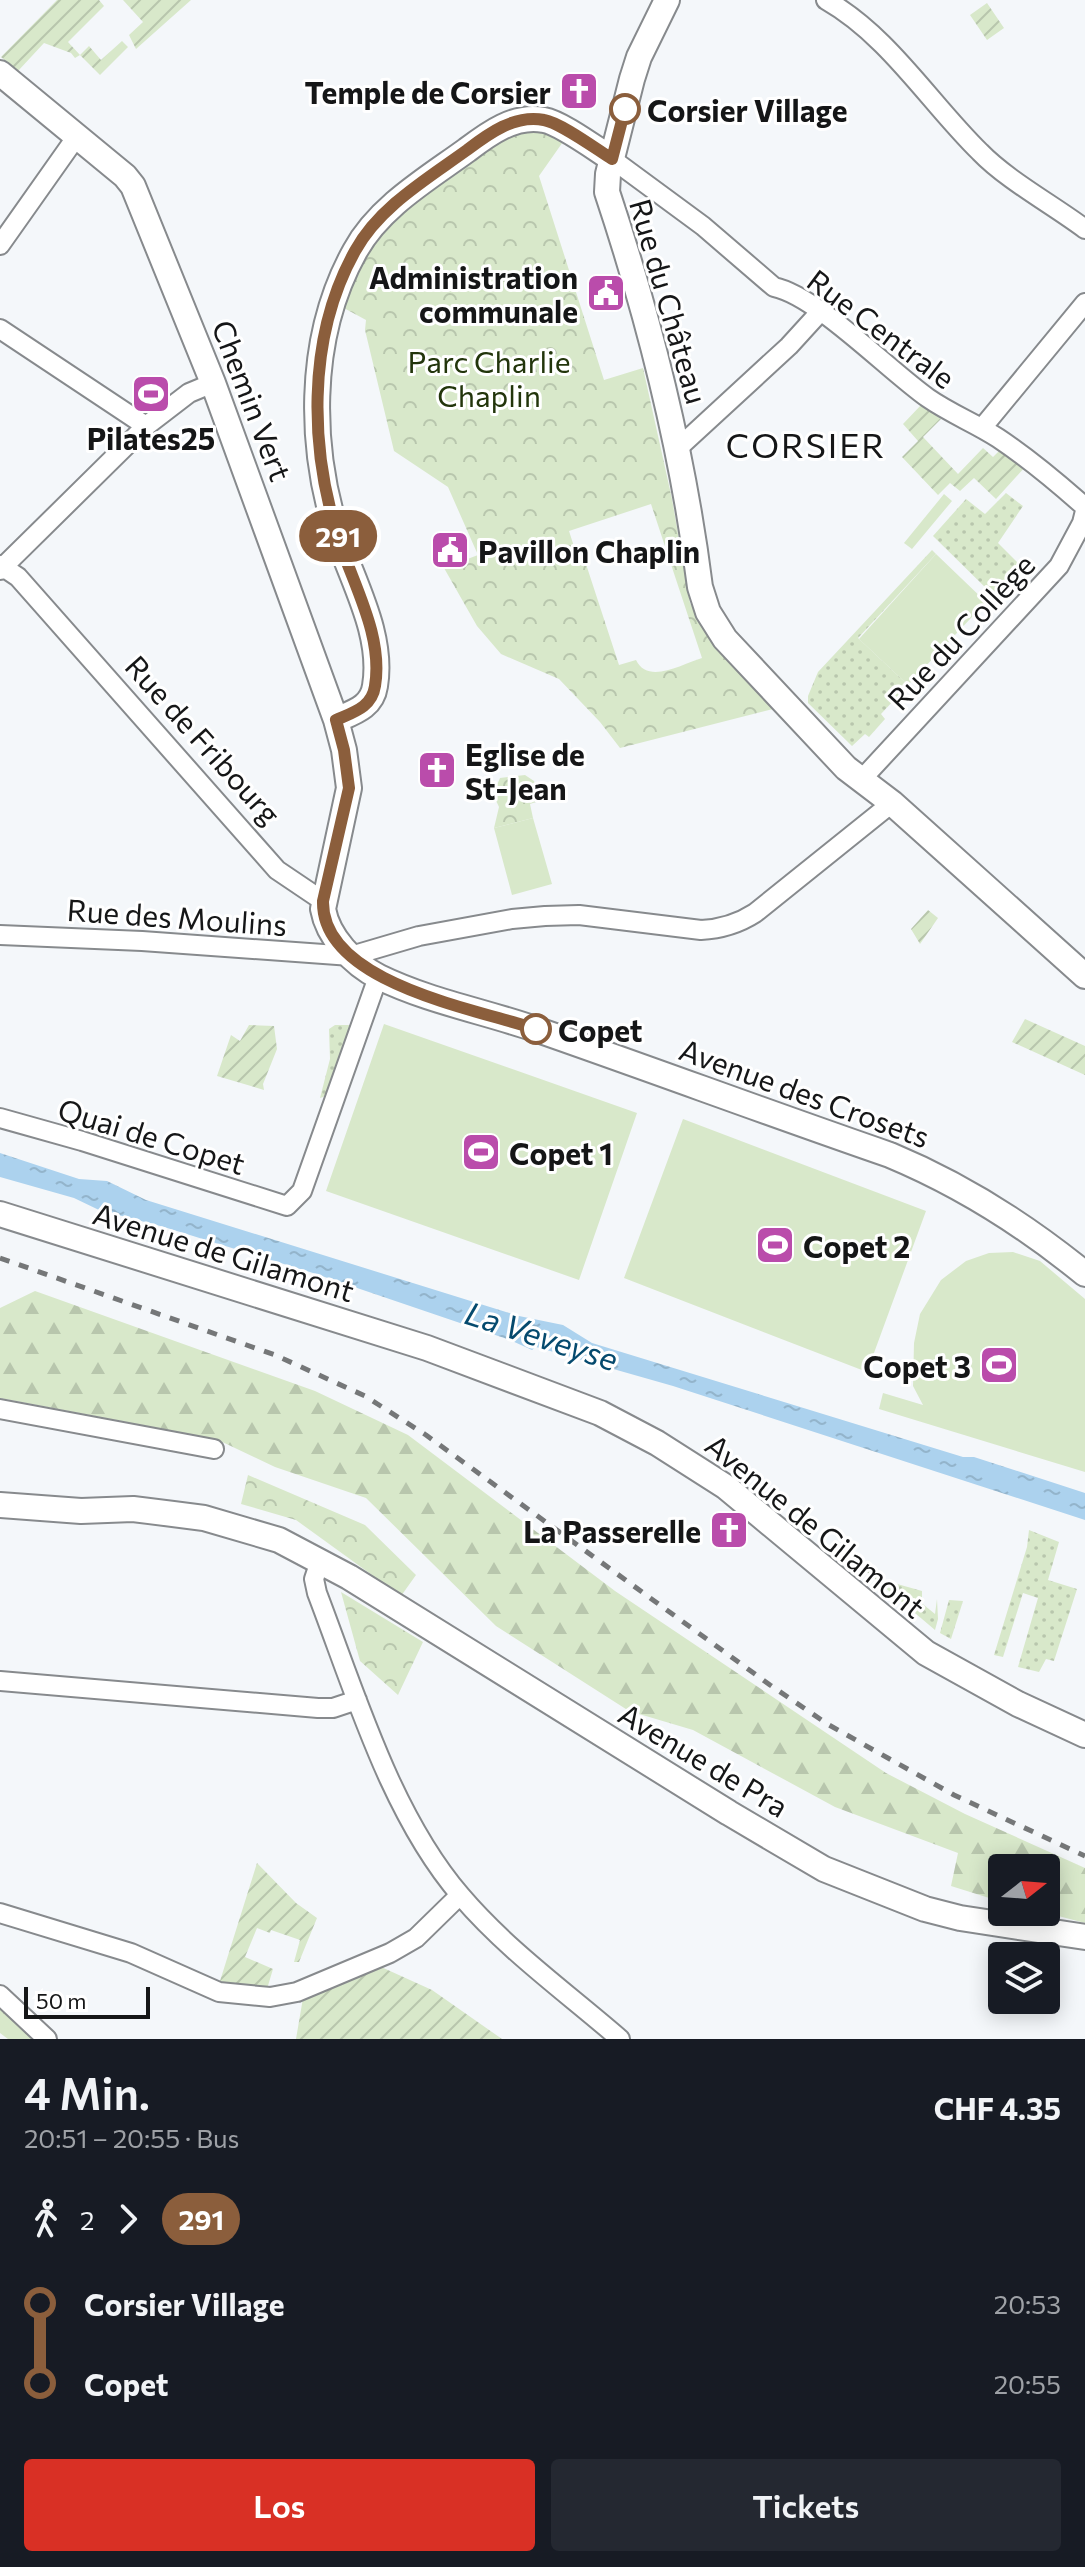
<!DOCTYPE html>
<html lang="de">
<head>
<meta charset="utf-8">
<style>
	:root { --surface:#171b24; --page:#242831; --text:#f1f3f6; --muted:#9ea1a6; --accent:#d93025 }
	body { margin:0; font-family:Commissioner,sans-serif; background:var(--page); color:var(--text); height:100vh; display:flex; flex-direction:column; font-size:30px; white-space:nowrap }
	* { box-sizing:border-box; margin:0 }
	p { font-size:26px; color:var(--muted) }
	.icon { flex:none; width:44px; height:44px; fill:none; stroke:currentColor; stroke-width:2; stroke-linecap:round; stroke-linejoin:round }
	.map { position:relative; height:2039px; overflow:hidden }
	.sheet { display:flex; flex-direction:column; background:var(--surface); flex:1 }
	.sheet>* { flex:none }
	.badge { padding:0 16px; border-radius:26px; font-size:28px; line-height:52px }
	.needle { width:52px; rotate:73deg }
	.fabs { position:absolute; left:988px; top:1854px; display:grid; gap:16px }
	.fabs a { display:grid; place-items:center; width:72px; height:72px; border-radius:8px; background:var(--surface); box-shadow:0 4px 20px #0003; font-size:40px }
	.scale { position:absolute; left:24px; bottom:20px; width:126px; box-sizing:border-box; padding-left:8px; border:4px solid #151617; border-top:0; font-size:22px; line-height:28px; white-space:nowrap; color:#151617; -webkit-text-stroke:6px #fff; paint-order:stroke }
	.map>.badge { position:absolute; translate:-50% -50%; box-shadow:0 0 0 4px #fff }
	.legs { display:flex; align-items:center; gap:12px; height:88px; padding:0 24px; font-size:26px }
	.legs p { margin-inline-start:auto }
	.summary { display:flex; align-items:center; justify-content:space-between; height:136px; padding:0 24px }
	h1 { font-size:44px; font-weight:600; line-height:60px }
	.action { display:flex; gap:16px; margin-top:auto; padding:16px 24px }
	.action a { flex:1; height:92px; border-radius:8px; background:var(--accent); color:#fff; font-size:32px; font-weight:600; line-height:92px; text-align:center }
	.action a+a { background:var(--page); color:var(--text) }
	ul { padding:0 24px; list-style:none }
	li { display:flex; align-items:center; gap:28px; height:80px; font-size:30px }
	li i { display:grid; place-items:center; width:12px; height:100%; margin:0 10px; background:currentColor }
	li i::after { content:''; width:20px; height:20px; margin:-10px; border:6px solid; border-radius:50%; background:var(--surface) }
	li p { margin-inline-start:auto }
	li:first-child i { background:linear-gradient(#0000 50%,currentColor 0) }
	li:last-child i { background:linear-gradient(currentColor 50%,#0000 0) }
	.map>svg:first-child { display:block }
	.grass { fill:url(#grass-dots) }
	.forest { fill:url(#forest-firs) }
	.park { fill:url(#park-crowns); fill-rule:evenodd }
	.garden { fill:url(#garden-furrows) }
	.pitch { fill:#d8e8ca }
	.water { fill:url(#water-ripples) }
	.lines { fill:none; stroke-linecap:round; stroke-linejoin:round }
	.minor-casing { stroke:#878a8d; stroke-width:22 }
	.tertiary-casing { stroke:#878a8d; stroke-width:28 }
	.minor { stroke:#fff; stroke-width:18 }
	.tertiary { stroke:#fff; stroke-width:24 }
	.rail { stroke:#757778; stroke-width:5; stroke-dasharray:10 10; stroke-linecap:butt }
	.line-1-casing { stroke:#fff; stroke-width:18 }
	.line-1 { stroke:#8b5e3c; stroke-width:12 }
	.stop-1-dot { fill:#fff; stroke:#8b5e3c; stroke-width:4 }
	.labels { text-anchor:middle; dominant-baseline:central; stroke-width:6; stroke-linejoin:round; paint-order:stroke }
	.poi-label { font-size:30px; font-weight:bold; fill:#151617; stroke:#fff; text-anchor:end }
	.stop-label { font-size:30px; font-weight:bold; fill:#151617; stroke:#fff; text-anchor:start }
	.street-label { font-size:30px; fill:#151617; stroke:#fff }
	.park-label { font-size:30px; fill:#22350b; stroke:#fff }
	.water-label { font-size:32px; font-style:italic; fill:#054a6e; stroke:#fff }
	.quarter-label { font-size:34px; letter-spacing:2px; fill:#151617; stroke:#fff }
</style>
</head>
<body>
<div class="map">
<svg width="1085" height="2039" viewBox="0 0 1085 2039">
	<defs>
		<pattern id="grass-dots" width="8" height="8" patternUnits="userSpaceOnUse" patternTransform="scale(2)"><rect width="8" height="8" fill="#d8e8ca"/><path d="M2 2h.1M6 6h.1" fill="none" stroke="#b8c6ad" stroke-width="1.8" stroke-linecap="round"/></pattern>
		<pattern id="forest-firs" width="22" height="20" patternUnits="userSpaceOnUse" patternTransform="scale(2)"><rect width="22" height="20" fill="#d8e8ca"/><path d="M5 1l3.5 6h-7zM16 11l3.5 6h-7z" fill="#b8c6ad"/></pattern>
		<pattern id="park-crowns" width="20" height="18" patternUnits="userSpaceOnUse" patternTransform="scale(2)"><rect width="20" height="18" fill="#d8e8ca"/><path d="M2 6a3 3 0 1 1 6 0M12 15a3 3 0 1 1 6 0" fill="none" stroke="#b8c6ad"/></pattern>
		<pattern id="garden-furrows" width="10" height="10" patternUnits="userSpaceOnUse" patternTransform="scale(2)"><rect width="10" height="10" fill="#d8e8ca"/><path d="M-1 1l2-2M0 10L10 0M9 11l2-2" fill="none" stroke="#b8c6ad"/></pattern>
		<pattern id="water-ripples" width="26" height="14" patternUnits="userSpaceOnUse" patternTransform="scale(2)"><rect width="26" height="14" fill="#acd2ee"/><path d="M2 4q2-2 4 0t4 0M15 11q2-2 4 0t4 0" fill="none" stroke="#93b4cb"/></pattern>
	</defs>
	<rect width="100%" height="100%" fill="#f4f7fa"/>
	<path class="grass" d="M1006 493 1023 506 998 543 1024 569 995 597 933 536 966 499 985 514Z
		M932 550 936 554 858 638 908 685 881 714 885 719 869 737 865 734 852 746 808 703V696L818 672Z
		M335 1025H351L329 1095 320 1098 330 1059 329 1029Z
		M1029 1530 1059 1542 1048 1580 1077 1589 1054 1661 1046 1659 1039 1672 1018 1667 1038 1598 1023 1593 1003 1657 994 1655 1027 1547Z
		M856 1563 884 1574 883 1580 922 1591V1599L919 1601 935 1614 937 1599 938 1619 935 1630Z
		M949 1600 963 1601 951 1639 940 1633Z"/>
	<path class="forest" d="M35 1291 315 1391 408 1435 615 1591 886 1773 965 1814 1085 1868V1923L1043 1912H1046V1868H1002V1902L951 1886 958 1853 835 1807 693 1730 629 1711 496 1626 366 1498 275 1467 216 1439 0 1398V1308Z
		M0 2008 40 2039H8L0 2033Z"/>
	<path class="park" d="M534 130 565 139 539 176 604 380 643 368 672 499 690 603 709 633 789 705 620 748 600 722 559 679 501 654 477 626 444 568 478 555 448 487 394 451 365 330 366 320 342 307 364 257 385 225 488 146 511 135ZM651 504 702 658C682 664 648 685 636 660L619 665 584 558 578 559 569 531Z
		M525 775 534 781 542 800 530 804 533 818 494 828 499 807 493 794 500 778Z
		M248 1475 365 1525 416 1575 401 1596 296 1520 241 1504Z
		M341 1592 423 1642 398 1695 360 1661Z"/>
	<path class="garden" d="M57 0H99L104 6 68 42 80 55 89 46 101 60 122 41 128 47 100 75 80 55 75 58 71 53 44 43 18 71 1 57Z
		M123 0H191L136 49 129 35 143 22Z
		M987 3 1004 28 987 40 970 15Z
		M922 404 941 419 923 437 958 474 983 448 993 457 1004 446 1026 466 996 499 974 478 960 491 950 483 938 495 902 457 918 441 903 424Z
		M928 910 938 918 920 944 911 929Z
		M1025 1019 1085 1046V1075L1012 1042Z
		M249 1025 274 1026 277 1049 263 1084 264 1090 217 1076 231 1035 240 1041Z
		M257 1863 296 1903 317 1918 299 1962H294L300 1940 271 1930 270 1933 257 1928 245 1957 273 1969 267 1989 241 1987 220 1981Z
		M379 1966 432 1990 502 2039H296L303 1998Z"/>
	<path class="pitch" d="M944 494 952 501 912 549 904 543Z
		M936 554 986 602 908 685 859 639Z
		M533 818 552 884 512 895 494 828Z
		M384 1024 637 1113 579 1280 326 1191Z
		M683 1119 926 1211 867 1372 624 1278Z
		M1013 1252 1040 1261 1085 1299V1472L879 1409 883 1393 923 1405 913 1386 914 1343 920 1314 941 1280 966 1261 989 1253Z"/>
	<path class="water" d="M0 1153 79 1179 107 1181 146 1200 519 1316 563 1325 592 1343 963 1457H974L1085 1493V1520L673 1386 536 1347 532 1350 510 1340 313 1273 164 1227 99 1210 74 1198 0 1177Z"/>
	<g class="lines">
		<defs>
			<path id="minor" d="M826 0C889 36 929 102 980 152 1007 180 1053 205 1085 229
				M612 159 703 226 774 287C817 296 888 370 928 398 951 414 975 423 998 438 1028 458 1058 483 1085 507
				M0 245 77 136
				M0 329 146 426
				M982 428 1085 303
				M676 450 789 346 820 312
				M0 565 18 577 277 870 323 901
				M0 570 146 426 189 393 213 383
				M862 779 1059 566 1082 523 1085 511
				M0 935 142 941 351 956 419 936 512 919 545 916 579 915 701 930C721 929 738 924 755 913L892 803
				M0 1118 82 1141 287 1206 302 1191 378 977
				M0 1409 214 1449
				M320 1561 314 1579 317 1593C355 1692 391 1815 461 1896 507 1950 567 1993 620 2039
				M0 1681 318 1708H333L357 1700
				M0 1913 131 1953 219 1992 270 1997 297 1992 390 1953 416 1938 460 1895
				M0 1995 47 2039"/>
			<path id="tertiary" d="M667 0 639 57 632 79 608 174 607 192C650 321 683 452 700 587L708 612 725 639 846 768 892 803 1085 976
				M0 73 125 176 133 186 213 383 336 720 344 750 349 788 323 909C328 937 353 964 379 977 428 1001 483 1011 535 1029 653 1070 771 1114 890 1155 962 1185 1025 1225 1085 1274
				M336 720C354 712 372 707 375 686 383 638 357 590 341 546 308 452 306 339 355 251 379 207 427 179 467 150 488 134 515 114 544 120 561 123 596 149 612 159
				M0 1214 427 1348 600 1413 657 1443 726 1487 926 1653 1018 1704 1085 1735
				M0 1505 81 1511 133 1509 173 1514 204 1518 279 1540 349 1577 729 1813 824 1869 925 1909 960 1918 1085 1937"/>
		</defs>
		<use href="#minor" class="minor-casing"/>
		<use href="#tertiary" class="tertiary-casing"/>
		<use href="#minor" class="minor"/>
		<use href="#tertiary" class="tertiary"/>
		<path class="rail" d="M0 1258 275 1355 365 1396 426 1435 770 1685 829 1725 954 1795 1085 1856"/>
	</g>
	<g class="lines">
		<defs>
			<path id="line-1" d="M536 1029C476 1009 321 983 323 901L349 788 344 750 336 720C354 712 372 707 375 686 383 638 356 590 341 546 309 452 306 339 355 251 379 207 427 179 467 150 488 134 515 114 544 120 561 123 596 149 612 159L625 109"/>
		</defs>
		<use href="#line-1" class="line-1-casing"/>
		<use href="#line-1" class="line-1"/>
	</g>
	<defs>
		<symbol id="church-square" viewBox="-11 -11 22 22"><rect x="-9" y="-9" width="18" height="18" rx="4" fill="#ba4cab" stroke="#fff"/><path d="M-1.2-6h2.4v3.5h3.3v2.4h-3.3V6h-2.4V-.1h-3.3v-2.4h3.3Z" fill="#fff"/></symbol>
		<symbol id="civic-square" viewBox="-11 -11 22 22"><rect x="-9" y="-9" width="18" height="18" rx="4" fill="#ba4cab" stroke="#fff"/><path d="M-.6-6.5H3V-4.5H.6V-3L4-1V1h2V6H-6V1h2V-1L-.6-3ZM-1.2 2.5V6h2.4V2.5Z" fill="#fff"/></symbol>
		<symbol id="stadium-square" viewBox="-11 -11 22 22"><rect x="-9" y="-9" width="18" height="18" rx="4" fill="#ba4cab" stroke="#fff"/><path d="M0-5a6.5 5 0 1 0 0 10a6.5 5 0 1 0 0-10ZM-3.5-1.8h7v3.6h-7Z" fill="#fff"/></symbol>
	</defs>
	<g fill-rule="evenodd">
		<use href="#church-square" x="557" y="69" width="44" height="44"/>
		<use href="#civic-square" x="584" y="271" width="44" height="44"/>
		<use href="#stadium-square" x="129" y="372" width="44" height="44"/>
		<use href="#civic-square" x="428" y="528" width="44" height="44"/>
		<use href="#church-square" x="415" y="748" width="44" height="44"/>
		<use href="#stadium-square" x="459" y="1130" width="44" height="44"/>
		<use href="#stadium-square" x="753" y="1223" width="44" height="44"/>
		<use href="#stadium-square" x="977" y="1343" width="44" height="44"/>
		<use href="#church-square" x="707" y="1508" width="44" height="44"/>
	</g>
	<g class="stop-1-dot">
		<circle cx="625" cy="109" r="14"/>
		<circle cx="536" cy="1029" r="14"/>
	</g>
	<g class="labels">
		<g class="poi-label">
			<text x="551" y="91">Temple de Corsier</text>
			<text x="578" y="276">Administration<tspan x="578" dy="34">communale</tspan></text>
			<text x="151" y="437" text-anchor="middle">Pilates25</text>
			<text x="478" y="550" text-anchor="start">Pavillon Chaplin</text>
			<text x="465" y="753" text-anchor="start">Eglise de<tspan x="465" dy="34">St-Jean</tspan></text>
			<text x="509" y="1152" text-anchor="start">Copet 1</text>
			<text x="803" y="1245" text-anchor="start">Copet 2</text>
			<text x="971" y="1365">Copet 3</text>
			<text x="701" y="1530">La Passerelle</text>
		</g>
		<g class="stop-label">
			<text x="647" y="109">Corsier Village</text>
			<text x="558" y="1029">Copet</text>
		</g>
		<g class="street-label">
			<text transform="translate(670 301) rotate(74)">Rue du Château</text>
			<text transform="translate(882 328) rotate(37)">Rue Centrale</text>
			<text transform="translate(253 400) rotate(69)">Chemin Vert</text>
			<text transform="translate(960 631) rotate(-47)">Rue du Collège</text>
			<text transform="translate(204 739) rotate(48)">Rue de Fribourg</text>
			<text transform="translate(177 916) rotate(4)">Rue des Moulins</text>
			<text transform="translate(805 1092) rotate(20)">Avenue des Crosets</text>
			<text transform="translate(152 1135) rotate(17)">Quai de Copet</text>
			<text transform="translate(224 1251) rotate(17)">Avenue de Gilamont</text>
			<text transform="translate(816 1525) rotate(39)">Avenue de Gilamont</text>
			<text transform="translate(704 1759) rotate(31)">Avenue de Pra</text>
		</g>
		<g class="park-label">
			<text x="489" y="360">Parc Charlie<tspan x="489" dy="34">Chaplin</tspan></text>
		</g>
		<g class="water-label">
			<text transform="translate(542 1335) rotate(18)">La Veveyse</text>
		</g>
		<g class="quarter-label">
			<text x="806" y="444">CORSIER</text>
		</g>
	</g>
</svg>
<div class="fabs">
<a><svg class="needle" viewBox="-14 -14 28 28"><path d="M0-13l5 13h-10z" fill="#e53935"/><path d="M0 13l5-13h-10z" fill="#9ea1a6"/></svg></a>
<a><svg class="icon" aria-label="layers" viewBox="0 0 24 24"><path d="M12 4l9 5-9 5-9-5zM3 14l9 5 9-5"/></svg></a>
</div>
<div class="scale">50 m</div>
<b class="badge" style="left:338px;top:536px;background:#8b5e3c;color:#fff">291</b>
</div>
<section class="sheet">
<div class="summary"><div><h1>4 Min.</h1><p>20:51 – 20:55 · Bus</p></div><b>CHF 4.35</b></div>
<div class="legs"><svg class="icon" aria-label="walk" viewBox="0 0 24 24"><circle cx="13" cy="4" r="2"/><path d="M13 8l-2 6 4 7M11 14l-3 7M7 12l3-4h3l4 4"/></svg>2<svg class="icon" aria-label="forward" viewBox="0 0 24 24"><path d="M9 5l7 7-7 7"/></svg><b class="badge" style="background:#8b5e3c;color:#fff">291</b></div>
<ul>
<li><i style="color:#8b5e3c"></i><b>Corsier Village</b><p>20:53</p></li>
<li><i style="color:#8b5e3c"></i><b>Copet</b><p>20:55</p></li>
</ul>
<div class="action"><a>Los</a><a>Tickets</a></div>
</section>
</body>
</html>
